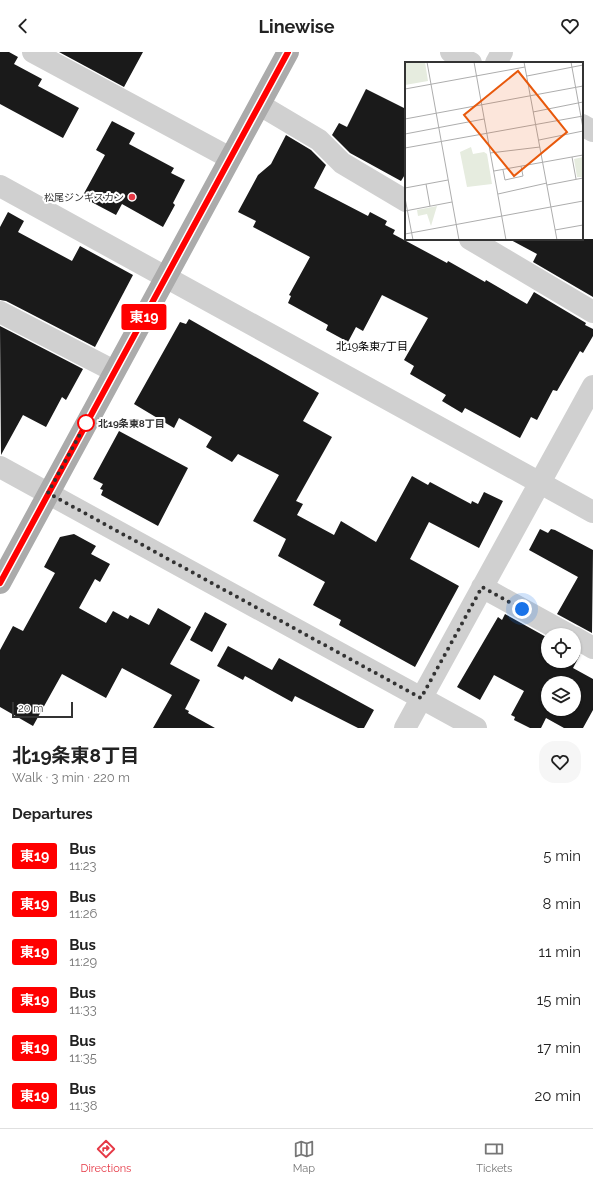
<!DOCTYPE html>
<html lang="en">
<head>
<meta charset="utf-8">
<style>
	:root { --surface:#fff; --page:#f6f6f6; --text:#222; --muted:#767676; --line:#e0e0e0; --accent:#e63946 }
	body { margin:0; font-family:Raleway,"Noto Sans JP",sans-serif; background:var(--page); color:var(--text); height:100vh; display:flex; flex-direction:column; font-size:15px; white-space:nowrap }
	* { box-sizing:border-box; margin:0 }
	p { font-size:13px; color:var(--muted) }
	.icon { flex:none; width:22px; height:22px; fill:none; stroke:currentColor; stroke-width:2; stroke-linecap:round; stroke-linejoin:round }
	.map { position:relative; height:676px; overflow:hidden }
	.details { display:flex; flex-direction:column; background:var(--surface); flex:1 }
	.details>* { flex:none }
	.badge { padding:0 8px; border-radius:3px; font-size:14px; line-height:26px }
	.tools { position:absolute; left:541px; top:576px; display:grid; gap:8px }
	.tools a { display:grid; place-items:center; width:40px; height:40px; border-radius:50%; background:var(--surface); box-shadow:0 1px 3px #0004; font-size:20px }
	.scale { position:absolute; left:12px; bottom:10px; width:61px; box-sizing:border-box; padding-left:4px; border:2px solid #333; border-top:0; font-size:11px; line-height:14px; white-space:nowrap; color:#333; -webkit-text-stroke:3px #fff; paint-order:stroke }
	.you { position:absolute; width:20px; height:20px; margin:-10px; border:3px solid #fff; border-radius:50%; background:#1a73e8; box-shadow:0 0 0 6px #1a73e833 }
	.map>.badge { position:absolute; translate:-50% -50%; box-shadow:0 0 0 2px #fff }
	h2 { padding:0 12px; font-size:15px; line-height:36px }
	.round { display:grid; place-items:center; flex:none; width:42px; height:42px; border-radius:16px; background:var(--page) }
	.headline { display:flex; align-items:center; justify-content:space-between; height:68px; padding:0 12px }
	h1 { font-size:19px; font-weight:700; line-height:30px }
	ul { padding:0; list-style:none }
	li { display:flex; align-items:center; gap:12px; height:48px; padding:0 12px }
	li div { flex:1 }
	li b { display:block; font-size:15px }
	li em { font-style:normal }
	li .badge { min-width:44px; font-weight:700; text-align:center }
	header { display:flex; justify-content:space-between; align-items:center; height:52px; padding:0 12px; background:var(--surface); font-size:18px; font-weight:700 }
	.menu { display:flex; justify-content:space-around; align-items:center; height:56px; border-top:1px solid var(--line); background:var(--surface); font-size:11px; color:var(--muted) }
	.menu a { display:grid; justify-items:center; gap:2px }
	.menu .selected { color:var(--accent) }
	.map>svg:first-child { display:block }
	.building { fill:#1a1a1a; fill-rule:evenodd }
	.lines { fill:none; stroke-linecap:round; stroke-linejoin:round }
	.minor { stroke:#d0d0d0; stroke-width:22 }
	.major { stroke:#ababab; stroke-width:22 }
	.line-casing { stroke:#fff; stroke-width:9 }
	.line { stroke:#f00; stroke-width:6 }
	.walk { stroke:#333; stroke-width:4; stroke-dasharray:0 7.2 }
	.poi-dot { fill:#e63946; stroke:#fff; stroke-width:1.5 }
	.stop-dot { fill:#fff; stroke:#f00; stroke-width:2 }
	.labels { text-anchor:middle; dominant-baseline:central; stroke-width:4; stroke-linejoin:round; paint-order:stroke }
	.poi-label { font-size:10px; fill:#333; stroke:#fff; text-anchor:end }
	.stop-label { font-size:10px; font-weight:bold; fill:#333; stroke:#fff; text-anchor:start }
	.neighbourhood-label { font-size:11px; fill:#000; stroke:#fff }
	.inset-road { fill:none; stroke:#adadad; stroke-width:1 }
	.view { fill:#e8590c; fill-opacity:0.15; stroke:#e8590c; stroke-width:2 }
	.inset-edge { fill:none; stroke:#333; stroke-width:2 }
</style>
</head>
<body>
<header><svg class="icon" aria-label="back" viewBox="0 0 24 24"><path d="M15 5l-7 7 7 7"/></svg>Linewise<svg class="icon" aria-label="heart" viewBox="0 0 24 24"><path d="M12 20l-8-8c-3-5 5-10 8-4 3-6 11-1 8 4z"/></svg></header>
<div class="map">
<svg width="593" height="676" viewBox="0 0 593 676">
	<rect width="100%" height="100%" fill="#fff"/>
	<path class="building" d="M0 0H9L18 5 14 12 42 27 38 34 79 56 63 86 0 52Z
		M59 0H143L124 35Z
		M366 37 406 57V121L401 129 350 101 332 83 339 71 347 75Z
		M112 69 135 81 129 92 174 116 171 121 185 128 173 151 175 153 163 175 122 152 116 163 82 145 105 103 96 98Z
		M286 83 311 98 326 113 314 136 368 164 370 160 387 169 385 173 395 178 393 182 447 211 448 209 485 230 486 228 527 252 534 240 586 271 585 273 593 277V284L583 301 580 299 557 339 553 338 537 368 531 365 520 386 465 356 462 361 442 349 446 343 410 322 414 314 404 308 428 266 382 243 363 279 356 275 348 290 326 278 328 273 288 251 291 244 289 243 310 205 253 175 256 169 238 160 258 123 271 112Z
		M8 160 24 169 18 180 72 209 80 194 133 223 95 295 6 249 0 248V175Z
		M509 187H593V245L533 210 537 202Z
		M189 267 319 341 303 369 332 385 296 449 303 452 297 463 334 483 341 469 376 490 412 424 428 433 430 430 471 452 472 449 478 452 484 440 503 449 479 496 429 470 410 507 459 534 415 615 339 573 341 568 313 553 325 530 278 504 286 487 253 469 279 423 238 402 232 410 206 395 212 385 179 366 174 376 134 352 180 270 186 272Z
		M0 274 83 317 66 348 62 345 46 375 23 363 1 403Z
		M119 379 188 416 158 474 101 443 103 438 100 437 103 432 93 427Z
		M540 477 548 481 551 477 555 478 593 498 592 581 557 562 578 525 529 498Z
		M74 482 96 494 91 502 110 512 100 530 95 527 79 556 106 571 113 559 128 567 130 563 149 573 158 556 191 575 170 612 200 628 185 657 189 659 188 661 215 676H153L172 643 122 616 106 646 62 622 33 674 0 655V598L13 574 23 579 55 521 44 515 60 485Z
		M205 560 227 572 212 600 190 588Z
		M505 562 548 586V609H574V599L580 603 573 616 593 627V658L583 676H564L546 666 541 676H530L514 668 515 665 511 663 524 639 494 623 480 648 457 635 498 565 502 568ZM548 631H574V657H548Z
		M228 594 272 618 279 606 374 658 364 676H358L295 644 292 650 245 624 243 628 217 614Z"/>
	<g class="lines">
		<path class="minor" d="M33 0 230 106
			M451 0 471 11
			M496 11 502 0
			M260 53 319 88 342 111 406 149
			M582 73 593 79
			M0 134 593 460
			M470 187 593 260
			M0 260 114 319
			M0 415 476 676
			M482 535 569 583
			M574 585 593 596
			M405 676 593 334"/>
		<path class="major" d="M0 531 288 0"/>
	</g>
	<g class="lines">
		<defs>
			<path id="line" d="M0 531 288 0"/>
		</defs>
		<use href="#line" class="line-casing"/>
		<use href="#line" class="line"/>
		<path class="walk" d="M86 371 48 441 421 646 482 535 522 557"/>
	</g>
	<circle class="poi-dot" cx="132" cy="145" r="4"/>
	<circle class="stop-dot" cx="86" cy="371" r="8"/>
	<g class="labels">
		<g class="poi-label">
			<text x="124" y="145">松尾ジンギスカン</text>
		</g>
		<g class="stop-label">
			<text x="98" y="371">北19条東8丁目</text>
		</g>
		<g class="neighbourhood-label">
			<text x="372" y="294">北19条東7丁目</text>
		</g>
	</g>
	<g transform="translate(405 10)">
		<rect width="178" height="178" fill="#fff"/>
		<path d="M0 0H20L23 19 0 23ZM66 85 68 92 79 90 82 92 87 122 62 125 55 90ZM178 95V115H172L169 97ZM32 144 26 164 22 152 13 154 12 148Z" fill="#e6ecdf"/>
		<path class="inset-road" d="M22 0 54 178M69 0 101 178M119 0 152 178M166 0 178 66M122 14 178 3M0 27 120 5M128 50 178 40M0 57 178 24M0 72 79 57M134 78 178 69M0 86 178 54M85 91 135 85M167 95 171 117M98 108 100 118 118 114 116 104M89 109 178 93M21 122 25 144M142 123 178 116M0 126 43 118M93 132 142 121M0 136 8 178M0 149 47 140M150 168 178 163M0 172 178 139"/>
		<path class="view" d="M113 9 162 70 109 114 59 53Z"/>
		<rect width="178" height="178" class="inset-edge"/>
	</g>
</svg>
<div class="tools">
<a><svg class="icon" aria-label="locate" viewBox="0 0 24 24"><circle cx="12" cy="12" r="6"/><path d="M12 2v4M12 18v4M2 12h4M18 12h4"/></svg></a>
<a><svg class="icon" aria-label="layers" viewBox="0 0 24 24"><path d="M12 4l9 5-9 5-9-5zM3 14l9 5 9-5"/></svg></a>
</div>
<div class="scale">20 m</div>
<div class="you" style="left:522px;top:557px"></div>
<b class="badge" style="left:144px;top:265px;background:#f00;color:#fff">東19</b>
</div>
<section class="details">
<div class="headline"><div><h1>北19条東8丁目</h1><p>Walk · 3 min · 220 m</p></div><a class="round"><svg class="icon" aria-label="heart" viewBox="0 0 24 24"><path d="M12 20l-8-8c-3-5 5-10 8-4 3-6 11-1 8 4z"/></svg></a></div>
<h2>Departures</h2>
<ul>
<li><span class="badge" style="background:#f00;color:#fff">東19</span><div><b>Bus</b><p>11:23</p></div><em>5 min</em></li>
<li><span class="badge" style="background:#f00;color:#fff">東19</span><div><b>Bus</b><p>11:26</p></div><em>8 min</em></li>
<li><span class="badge" style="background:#f00;color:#fff">東19</span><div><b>Bus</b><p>11:29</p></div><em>11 min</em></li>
<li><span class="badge" style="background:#f00;color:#fff">東19</span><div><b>Bus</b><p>11:33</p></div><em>15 min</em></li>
<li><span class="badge" style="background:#f00;color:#fff">東19</span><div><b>Bus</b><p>11:35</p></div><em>17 min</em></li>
<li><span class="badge" style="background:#f00;color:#fff">東19</span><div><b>Bus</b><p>11:38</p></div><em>20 min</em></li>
</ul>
</section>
<nav class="menu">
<a class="selected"><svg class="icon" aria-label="directions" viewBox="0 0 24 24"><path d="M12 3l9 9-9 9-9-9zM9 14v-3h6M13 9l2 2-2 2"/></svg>Directions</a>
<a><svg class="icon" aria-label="map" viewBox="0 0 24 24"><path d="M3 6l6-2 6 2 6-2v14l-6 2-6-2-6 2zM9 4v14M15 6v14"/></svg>Map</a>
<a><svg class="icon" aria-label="tickets" viewBox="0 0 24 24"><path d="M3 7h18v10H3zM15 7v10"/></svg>Tickets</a>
</nav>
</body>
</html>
